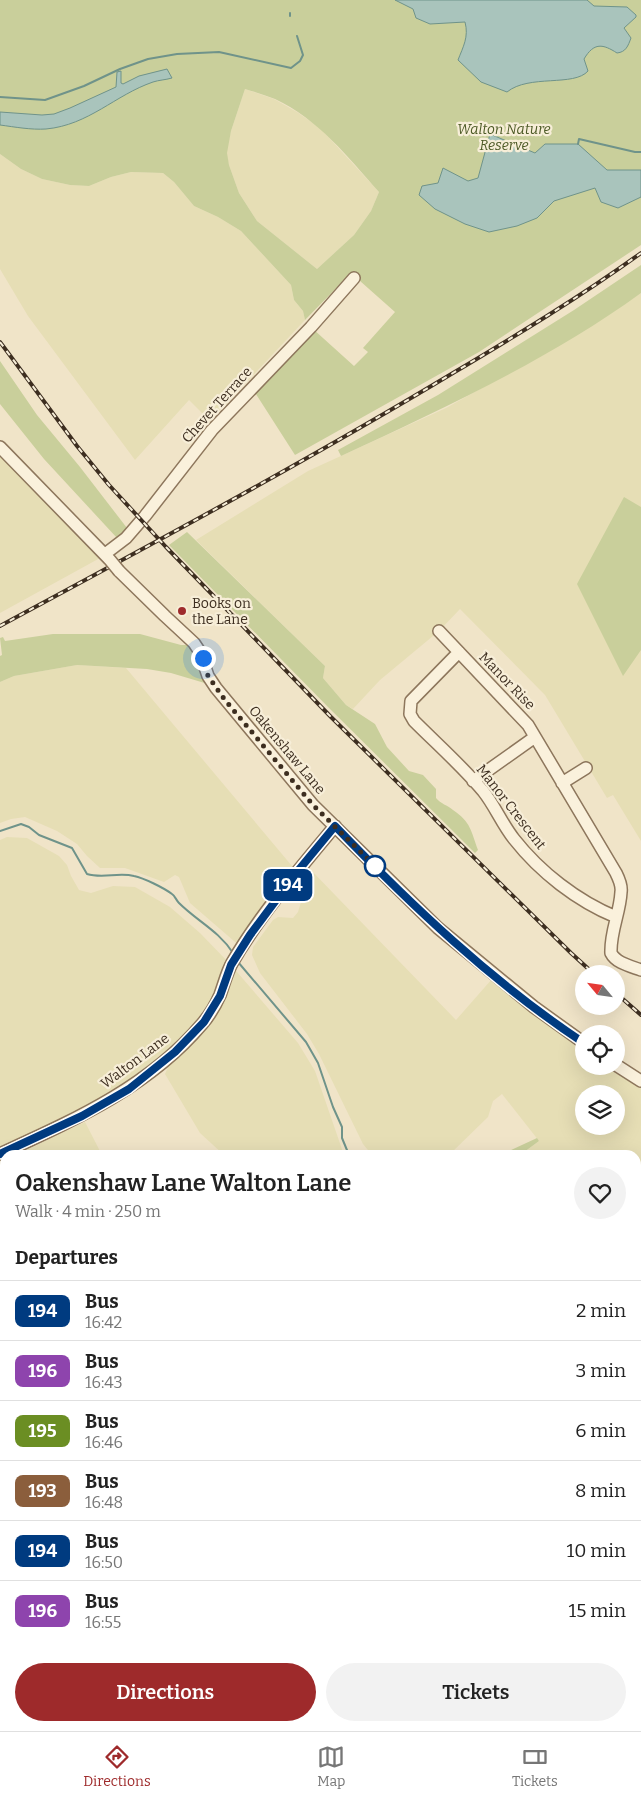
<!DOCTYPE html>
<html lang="en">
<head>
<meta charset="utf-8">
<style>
	:root { --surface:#fff; --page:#f2f2f2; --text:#222; --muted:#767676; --line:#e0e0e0; --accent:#9e2a2b }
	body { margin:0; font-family:Bitter,serif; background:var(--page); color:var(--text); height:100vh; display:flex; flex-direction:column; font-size:19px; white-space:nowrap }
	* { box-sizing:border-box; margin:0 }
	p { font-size:16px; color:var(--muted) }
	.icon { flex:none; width:28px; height:28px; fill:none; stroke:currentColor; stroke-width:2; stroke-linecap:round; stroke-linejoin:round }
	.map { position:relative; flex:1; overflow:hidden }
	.sheet { position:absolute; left:0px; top:1150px; width:641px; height:581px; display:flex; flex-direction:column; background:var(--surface); border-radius:15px 15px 0 0; box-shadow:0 5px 20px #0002 }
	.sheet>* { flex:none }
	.badge { padding:0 10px; border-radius:8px; font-size:18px; line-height:32px }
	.needle { width:32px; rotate:299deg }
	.fabs { position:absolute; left:575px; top:965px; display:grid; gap:10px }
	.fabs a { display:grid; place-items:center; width:50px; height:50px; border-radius:50%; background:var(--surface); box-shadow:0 5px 20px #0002; font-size:25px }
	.you { position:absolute; width:25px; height:25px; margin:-12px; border:4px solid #fff; border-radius:50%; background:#1a73e8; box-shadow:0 0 0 8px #1a73e833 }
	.map>.badge { position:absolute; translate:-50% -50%; box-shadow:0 0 0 2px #fff }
	h2 { padding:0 15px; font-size:19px; line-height:45px }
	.round { display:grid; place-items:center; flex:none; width:52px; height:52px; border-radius:26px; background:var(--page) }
	.head { display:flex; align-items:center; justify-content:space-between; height:85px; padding:0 15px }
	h1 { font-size:24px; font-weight:600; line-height:38px }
	.primary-button { display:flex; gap:10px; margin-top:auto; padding:10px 15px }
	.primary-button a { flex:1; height:58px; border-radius:30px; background:var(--accent); color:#fff; font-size:20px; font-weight:600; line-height:58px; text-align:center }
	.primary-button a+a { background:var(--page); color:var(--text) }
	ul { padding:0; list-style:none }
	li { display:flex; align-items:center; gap:15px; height:60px; padding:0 15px; border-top:1px solid var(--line) }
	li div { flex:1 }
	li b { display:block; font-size:19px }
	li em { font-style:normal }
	li .badge { min-width:55px; font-weight:700; text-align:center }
	.dock { display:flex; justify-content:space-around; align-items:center; height:70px; border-top:1px solid var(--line); background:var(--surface); font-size:14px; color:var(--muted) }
	.dock a { display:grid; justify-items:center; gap:2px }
	.dock .on { color:var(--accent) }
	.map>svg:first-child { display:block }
	.farmland { fill:#e6deb5; fill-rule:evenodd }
	.green { fill:#c9cf9b; fill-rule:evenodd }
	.water { fill:#a9c4bc; stroke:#6f938a }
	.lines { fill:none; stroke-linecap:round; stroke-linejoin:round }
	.stream { stroke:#6f938a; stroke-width:2 }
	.minor-casing { stroke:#8d765c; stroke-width:14 }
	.major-casing { stroke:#5b4430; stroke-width:16 }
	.minor { stroke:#faf1dc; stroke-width:11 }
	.major { stroke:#f3d9a0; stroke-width:14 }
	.rail-casing { stroke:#3d2e20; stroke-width:4 }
	.rail { stroke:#f7eed8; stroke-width:2; stroke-dasharray:5.5; stroke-linecap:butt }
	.minor-bridge-casing { stroke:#8d765c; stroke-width:14; stroke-linecap:butt }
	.minor-bridge { stroke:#faf1dc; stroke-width:11 }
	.line-casing { stroke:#fff; stroke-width:11 }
	.line { stroke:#003b80; stroke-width:8 }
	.walk { stroke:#3d2e20; stroke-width:5; stroke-dasharray:0 9 }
	.poi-dot { fill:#9e2a2b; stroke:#f7eed8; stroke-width:2 }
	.stop-dot { fill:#fff; stroke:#003b80; stroke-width:2.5 }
	.labels { text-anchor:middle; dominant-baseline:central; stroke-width:4.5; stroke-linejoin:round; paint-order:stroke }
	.park-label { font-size:14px; font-style:italic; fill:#4d5a26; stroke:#f7eed8 }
	.street-label { font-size:14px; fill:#3d2e20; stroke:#f7eed8 }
	.poi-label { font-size:14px; fill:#3d2e20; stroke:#f7eed8; text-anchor:start }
</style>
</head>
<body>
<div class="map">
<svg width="641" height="1731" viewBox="0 0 641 1731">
	<rect width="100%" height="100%" fill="#f0e4c8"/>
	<path class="farmland" d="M245 89 274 99 297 112 320 128 379 192 371 211 354 235 317 269 257 221 239 193 229 165 226 153 231 131Z
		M0 154 21 169 42 179 70 185 89 186 111 177 131 172 163 173 174 182 194 206 218 217 241 231 291 285 294 300 303 311 305 320 224 406 209 420 189 400 135 460 28 316 0 269Z
		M641 293V841L613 795 607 798 545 695 460 609 439 631 380 680 353 709 346 705 323 678 325 666 196 540 308 471 446 408 564 342Z
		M0 453 40 493 100 558 0 613Z
		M77 665 126 668 297 872 242 948 190 903 179 877 175 875 164 882 125 868H100L87 856 77 844 57 831 25 817 11 819 0 823V682L14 676Z
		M7 837 27 838 59 856 67 865 71 876 79 890 91 893 113 886 135 887 170 907 200 933 231 965 298 1043 315 1071 344 1155H224L200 1133 165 1074 174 1054 129 1089 0 1154V840Z
		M308 867 456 1020 492 979 584 1043V1066H616L641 1081V1285L636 1282V1155H520L539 1141 502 1094 493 1101 488 1117 449 1155H372L363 1144 319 1054 307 1034 260 973 252 955 253 947 273 920 278 917 293 918 298 912 301 902 294 895 293 890ZM584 1094H616V1126H584Z
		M85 1122 102 1155H16Z
		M5 1160V1242L0 1231V1162Z
		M641 1290V1731H472V1726H636V1300Z"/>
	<path class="green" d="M0 0H641V245L479 352 295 455 254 391 313 329 354 366 368 352 363 348 395 312 351 273 305 320 303 311 294 300 291 285 241 231 218 217 194 206 174 182 163 173 131 172 111 177 89 186 70 185 42 179 21 169 0 154ZM245 89C255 92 265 95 275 99 318 119 348 157 379 192L371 211 354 235 317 269 257 221 239 193 229 165 227 153 231 131Z
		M641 265V293C550 359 443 409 341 456L338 450 438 395 574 310Z
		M0 361 37 415 80 467 127 528 117 538 44 459 0 404Z
		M624 497 641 507V650L623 676 577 584Z
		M187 532 325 666 323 678 346 705 375 724 387 747 409 771 423 775 436 789V798C441 804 447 805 453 810 471 822 471 831 478 850L475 853 328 707 169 545Z
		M53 634H140L181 645H189L196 656 208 684 171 673 147 669 77 665 14 676 0 682V656L2 655 0 638 3 637 5 641Z
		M537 1138 539 1141 520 1155H483L489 1150 509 1151Z"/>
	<path class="water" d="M395 0H587L594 6 627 7 636 15V17L624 28 631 38C628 46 626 52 617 53 603 44 594 42 584 59L588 71C574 87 529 74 507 92L481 82 458 60C463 47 469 37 465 22L430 24 416 18 413 9Z
		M167 69 172 78C165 80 159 80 153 82 115 95 89 125 46 129 31 130 15 127 0 125V112L42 115 54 114 70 108 116 87 117 72 121 71V83L123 84 139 76Z
		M490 134 535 153 545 144H578L607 170H641V197L618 208 601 202 595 188 554 201 537 218 517 226 489 232 465 224 435 209 419 195 422 186 438 183 443 168 468 181 478 178Z"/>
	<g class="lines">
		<path class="stream" d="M290 13V16
			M0 97 45 100 84 86 120 69 148 59 177 54 219 52 291 68 300 61 303 55 297 36
			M578 144 579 139 635 152H641
			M0 831 21 824 29 827 39 835 72 848 87 874C103 879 118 872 134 876 144 878 164 888 172 894 175 896 176 900 179 903 197 921 219 931 233 953
			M238 962 306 1042 318 1063 333 1107 342 1127V1138L349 1155"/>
		<defs>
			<path id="minor" d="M0 447 109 559
				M105 554 126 538 145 516 212 430 311 327 354 278
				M119 571 165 616 194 643 200 652 208 676 216 688 313 805 438 928 534 1007 584 1043
				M439 631 528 725 616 873C619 879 622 886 621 892 620 913 610 932 611 953 616 963 630 966 641 970
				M459 652 411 701 410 714 414 721C437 744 462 766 483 791 495 806 502 824 514 839 540 872 577 901 616 917
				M473 781 535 737
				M562 783 586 768
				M616 1065 641 1081
				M0 1154C74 1120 149 1087 202 1024 209 1016 216 1004 220 995 224 984 227 972 232 963 259 916 300 868 335 826
				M0 1559 5 1567
				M89 1726 90 1731
				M171 1726 172 1731
				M258 1731 259 1726"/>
			<path id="major" d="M636 1300 641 1290
				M383 1731 388 1726"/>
		</defs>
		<use href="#minor" class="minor-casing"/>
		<use href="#major" class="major-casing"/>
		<use href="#minor" class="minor"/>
		<use href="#major" class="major"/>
		<defs>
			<path id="rail" d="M0 342 77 446 109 485 166 547 331 717 571 953 594 974
				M0 626C152 544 305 462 453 373 517 335 580 297 641 253
				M616 993 641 1015"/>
		</defs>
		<use href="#rail" class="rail-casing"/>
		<use href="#rail" class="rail"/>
		<defs>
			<path id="minor-bridge" d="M110 560 119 571"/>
		</defs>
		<use href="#minor-bridge" class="minor-bridge-casing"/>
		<use href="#minor-bridge" class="minor-bridge"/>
	</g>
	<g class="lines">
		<defs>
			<path id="line" d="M0 1154 82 1116 129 1089 175 1052 204 1022 220 996 231 965 250 935 297 872 335 826C411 905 492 982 584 1043"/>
		</defs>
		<use href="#line" class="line-casing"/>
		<use href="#line" class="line"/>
		<path class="walk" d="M203 658 208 676 225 700 313 805 377 868 375 866"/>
	</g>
	<circle class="poi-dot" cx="182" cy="611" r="5"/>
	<circle class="stop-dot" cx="375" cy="866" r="10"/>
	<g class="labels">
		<g class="park-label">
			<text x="504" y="129">Walton Nature<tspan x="504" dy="16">Reserve</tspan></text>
		</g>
		<g class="street-label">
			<text transform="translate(217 405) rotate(-48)">Chevet Terrace</text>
			<text transform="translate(507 681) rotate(46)">Manor Rise</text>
			<text transform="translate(287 750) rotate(50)">Oakenshaw Lane</text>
			<text transform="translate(511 807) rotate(52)">Manor Crescent</text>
			<text transform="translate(135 1061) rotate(-37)">Walton Lane</text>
		</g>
		<g class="poi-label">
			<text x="192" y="603">Books on<tspan x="192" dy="16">the Lane</tspan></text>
		</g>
	</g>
</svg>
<div class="fabs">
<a><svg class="needle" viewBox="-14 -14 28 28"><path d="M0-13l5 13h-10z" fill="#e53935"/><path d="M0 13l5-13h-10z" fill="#767676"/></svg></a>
<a><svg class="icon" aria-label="locate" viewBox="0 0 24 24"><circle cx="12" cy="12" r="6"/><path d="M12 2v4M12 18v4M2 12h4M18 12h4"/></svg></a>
<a><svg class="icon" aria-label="layers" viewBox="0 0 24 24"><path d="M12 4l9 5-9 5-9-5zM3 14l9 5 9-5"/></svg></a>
</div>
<div class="you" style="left:203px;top:658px"></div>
<b class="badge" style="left:288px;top:885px;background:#003b80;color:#fff">194</b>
<section class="sheet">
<div class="head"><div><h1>Oakenshaw Lane Walton Lane</h1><p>Walk · 4 min · 250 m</p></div><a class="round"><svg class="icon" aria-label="heart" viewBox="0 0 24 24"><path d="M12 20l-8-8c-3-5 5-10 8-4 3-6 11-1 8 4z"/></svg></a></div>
<h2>Departures</h2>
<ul>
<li><span class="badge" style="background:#003b80;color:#fff">194</span><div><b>Bus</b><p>16:42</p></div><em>2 min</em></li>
<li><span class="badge" style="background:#8e44ad;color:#fff">196</span><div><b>Bus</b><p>16:43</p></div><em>3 min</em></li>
<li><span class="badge" style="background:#6b8e23;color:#fff">195</span><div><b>Bus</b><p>16:46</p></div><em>6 min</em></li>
<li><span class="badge" style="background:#8b5e3c;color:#fff">193</span><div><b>Bus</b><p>16:48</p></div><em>8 min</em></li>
<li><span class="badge" style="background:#003b80;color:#fff">194</span><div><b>Bus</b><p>16:50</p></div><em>10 min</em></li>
<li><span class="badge" style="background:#8e44ad;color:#fff">196</span><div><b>Bus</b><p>16:55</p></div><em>15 min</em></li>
</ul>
<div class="primary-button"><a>Directions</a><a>Tickets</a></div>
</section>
</div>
<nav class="dock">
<a class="on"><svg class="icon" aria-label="directions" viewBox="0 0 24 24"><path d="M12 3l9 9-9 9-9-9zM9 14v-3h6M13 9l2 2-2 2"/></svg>Directions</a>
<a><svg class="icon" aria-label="map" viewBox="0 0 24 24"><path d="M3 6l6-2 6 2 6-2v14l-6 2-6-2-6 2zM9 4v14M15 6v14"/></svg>Map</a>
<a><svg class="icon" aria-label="tickets" viewBox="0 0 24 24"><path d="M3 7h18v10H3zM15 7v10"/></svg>Tickets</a>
</nav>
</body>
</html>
